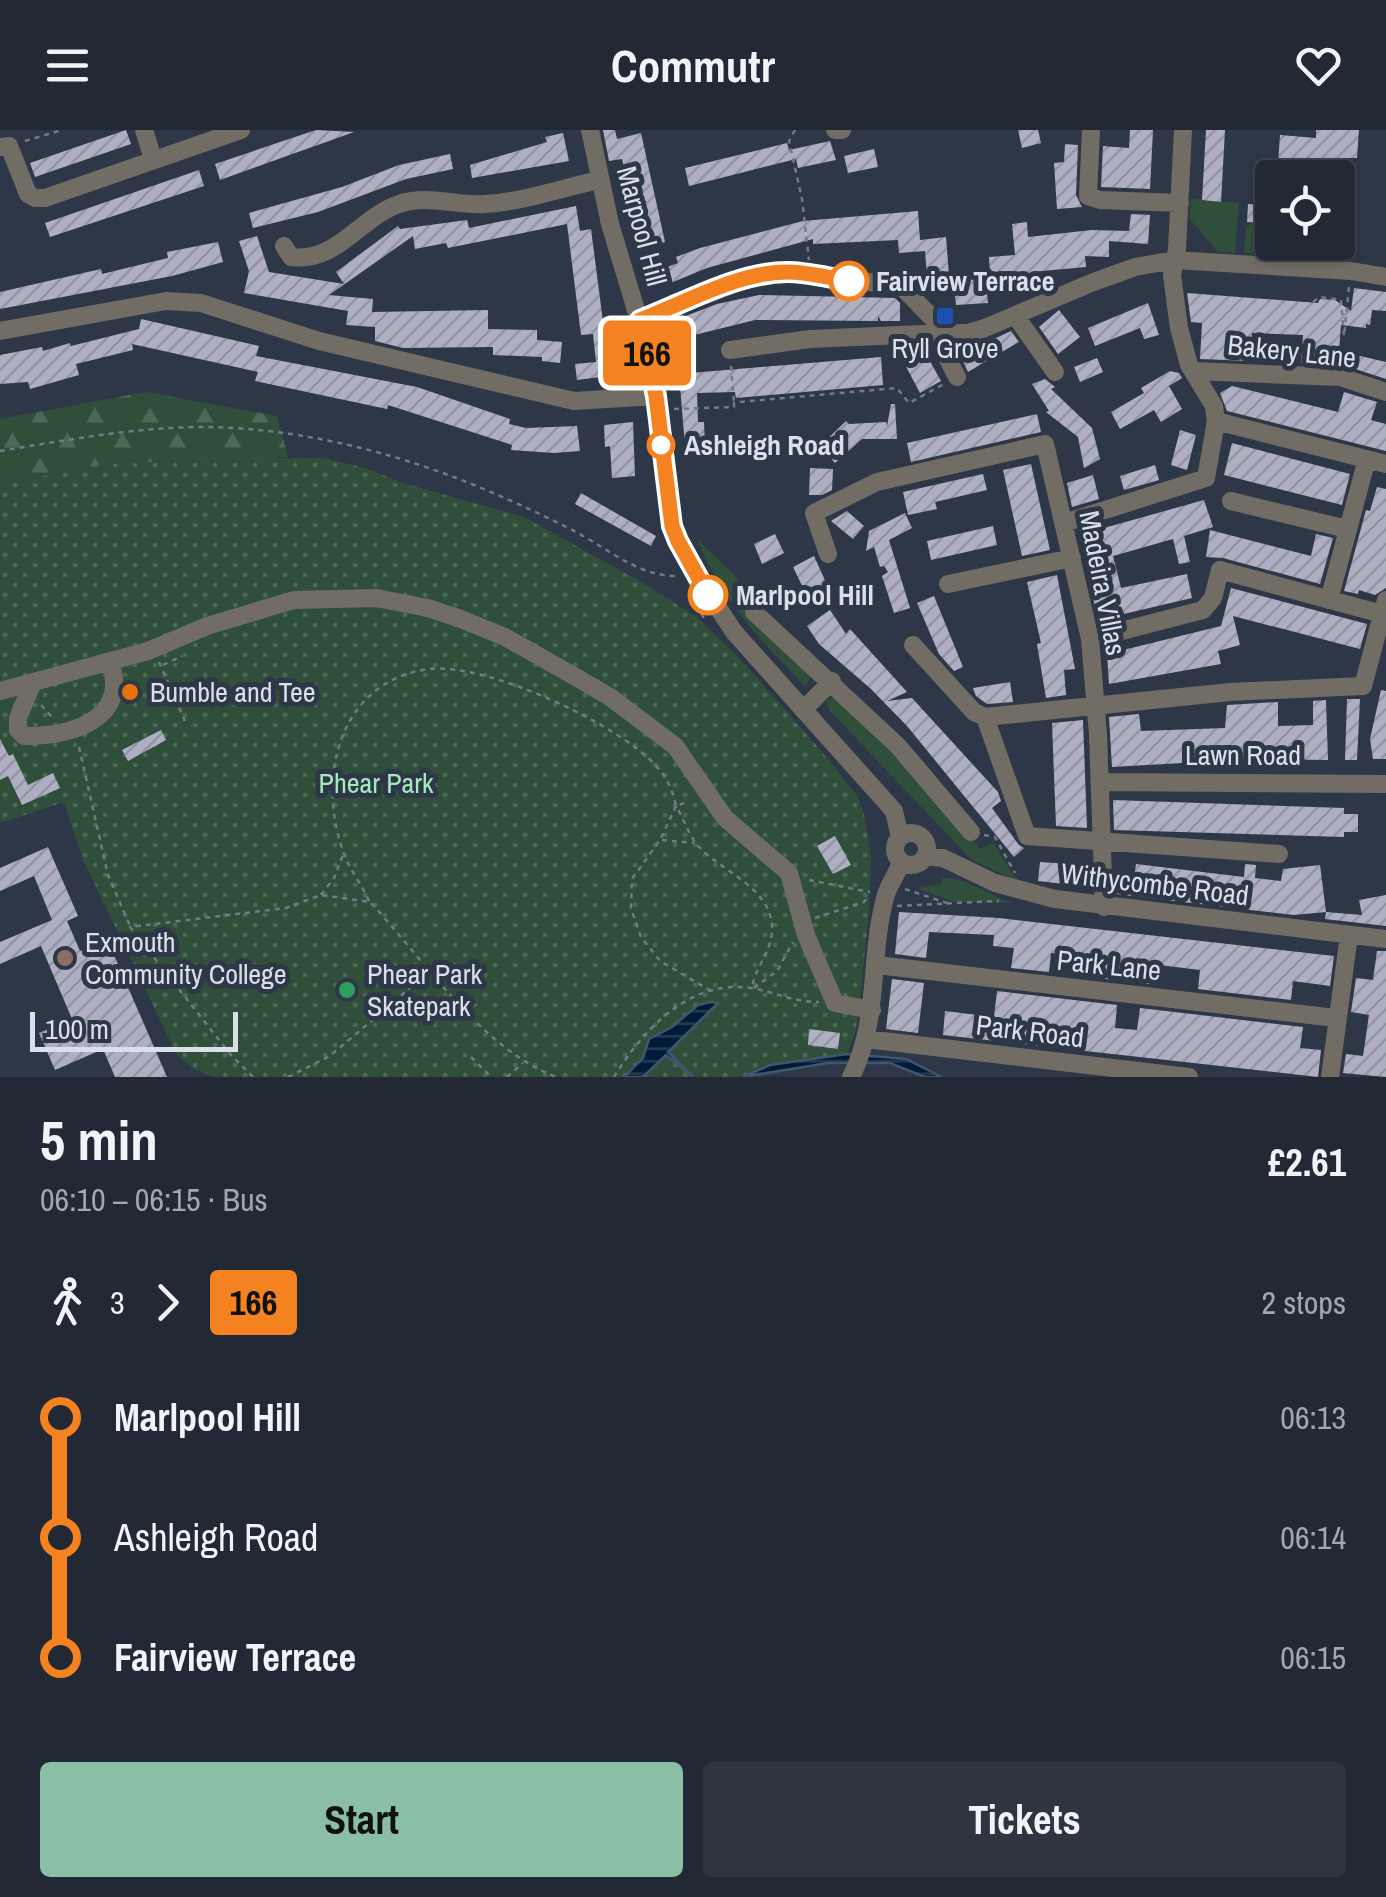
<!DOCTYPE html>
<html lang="en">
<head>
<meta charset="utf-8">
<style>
	:root { --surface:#222935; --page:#2e3541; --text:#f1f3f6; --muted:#a2a6ad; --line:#3f4550; --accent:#8abfa5 }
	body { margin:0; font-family:"Archivo Narrow",sans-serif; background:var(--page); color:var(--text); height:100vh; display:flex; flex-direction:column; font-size:38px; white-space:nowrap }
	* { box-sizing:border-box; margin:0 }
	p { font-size:32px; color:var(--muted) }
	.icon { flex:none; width:55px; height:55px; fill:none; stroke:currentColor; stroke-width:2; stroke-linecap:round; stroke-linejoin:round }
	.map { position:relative; height:947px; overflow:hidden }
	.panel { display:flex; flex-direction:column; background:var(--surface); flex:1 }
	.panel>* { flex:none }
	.badge { padding:0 20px; border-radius:8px; font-size:35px; line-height:65px }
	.controls { position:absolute; left:1255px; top:30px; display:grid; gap:20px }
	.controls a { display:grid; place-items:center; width:100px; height:100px; border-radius:10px; background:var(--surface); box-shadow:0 2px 8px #0004,0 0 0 2px var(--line); font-size:50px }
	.scale { position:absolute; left:30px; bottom:25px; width:208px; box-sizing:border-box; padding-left:10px; border:5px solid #d9e0e9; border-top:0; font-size:28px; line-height:35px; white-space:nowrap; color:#d9e0e9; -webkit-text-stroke:8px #2e3747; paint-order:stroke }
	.map>.badge { position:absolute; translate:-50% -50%; box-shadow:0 0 0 5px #fff }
	.legs { display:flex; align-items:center; gap:15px; height:110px; padding:0 40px; font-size:32px }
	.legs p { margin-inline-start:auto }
	.head { display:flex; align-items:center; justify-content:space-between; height:170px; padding:0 40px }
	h1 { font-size:55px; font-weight:800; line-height:75px }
	.primary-button { display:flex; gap:20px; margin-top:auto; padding:20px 40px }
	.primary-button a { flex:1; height:115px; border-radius:10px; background:var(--accent); color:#111; font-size:40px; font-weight:800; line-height:115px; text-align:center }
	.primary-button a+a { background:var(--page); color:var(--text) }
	ul { padding:0 40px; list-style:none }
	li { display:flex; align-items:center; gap:35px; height:120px; font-size:38px }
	li i { display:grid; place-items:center; width:15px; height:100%; margin:0 12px; background:currentColor }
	li i::after { content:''; width:25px; height:25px; margin:-12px; border:8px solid; border-radius:50%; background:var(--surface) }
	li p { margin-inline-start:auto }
	li:first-child i { background:linear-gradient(#0000 50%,currentColor 0) }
	li:last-child i { background:linear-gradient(currentColor 50%,#0000 0) }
	header { display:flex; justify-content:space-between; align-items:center; height:130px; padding:0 40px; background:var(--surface); font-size:45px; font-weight:800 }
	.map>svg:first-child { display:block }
	.green { fill:#304f3b }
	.forest { fill:url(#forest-firs) }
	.park { fill:url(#park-dots) }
	.water { fill:url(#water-rules); stroke:#41566d; stroke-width:2.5 }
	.building { fill:url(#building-hatch) }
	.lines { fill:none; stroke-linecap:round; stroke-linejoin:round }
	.path { stroke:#727a88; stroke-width:2.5; stroke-dasharray:5 5; stroke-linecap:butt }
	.minor { stroke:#716d65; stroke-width:18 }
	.line-1-casing { stroke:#fff; stroke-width:22 }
	.line-1 { stroke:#f58220; stroke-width:15 }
	.stop-1-dot { fill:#fff; stroke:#f58220; stroke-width:5 }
	.transit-dot { fill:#1a4fb4; stroke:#2e3747; stroke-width:4 }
	.food-dot { fill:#e8710a; stroke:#2e3747; stroke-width:4 }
	.education-dot { fill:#8d6e63; stroke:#2e3747; stroke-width:4 }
	.leisure-dot { fill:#2e9e5b; stroke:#2e3747; stroke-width:4 }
	.labels { text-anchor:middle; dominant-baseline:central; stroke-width:10; stroke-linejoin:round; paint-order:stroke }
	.street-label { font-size:28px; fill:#d9e0e9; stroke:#2e3747 }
	.stop-label { font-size:28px; font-weight:bold; fill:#d9e0e9; stroke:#2e3747; text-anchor:start }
	.poi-label { font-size:28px; fill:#d9e0e9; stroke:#2e3747; text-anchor:start }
	.park-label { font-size:28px; fill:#a3ebbb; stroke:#2e3747 }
</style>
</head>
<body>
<header><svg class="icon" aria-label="menu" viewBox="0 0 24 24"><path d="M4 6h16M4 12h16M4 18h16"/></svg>Commutr<svg class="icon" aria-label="heart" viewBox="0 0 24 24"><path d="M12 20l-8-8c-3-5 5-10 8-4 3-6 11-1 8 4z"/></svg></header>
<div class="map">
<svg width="1386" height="947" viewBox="0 0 1386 947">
	<defs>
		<pattern id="forest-firs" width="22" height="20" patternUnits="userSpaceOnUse" patternTransform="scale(2.5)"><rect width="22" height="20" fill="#304f3b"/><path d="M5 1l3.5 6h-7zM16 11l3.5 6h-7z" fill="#4d6857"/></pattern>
		<pattern id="park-dots" width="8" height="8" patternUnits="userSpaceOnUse" patternTransform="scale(2.5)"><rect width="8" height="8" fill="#304f3b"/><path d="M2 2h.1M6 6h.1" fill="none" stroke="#4d6857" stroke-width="1.8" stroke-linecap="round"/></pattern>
		<pattern id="water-rules" width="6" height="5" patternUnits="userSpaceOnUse" patternTransform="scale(2.5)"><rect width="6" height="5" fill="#001b38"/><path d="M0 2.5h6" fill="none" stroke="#253c55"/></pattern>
		<pattern id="building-hatch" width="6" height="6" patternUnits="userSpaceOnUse" patternTransform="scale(2.5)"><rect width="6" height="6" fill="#afafc4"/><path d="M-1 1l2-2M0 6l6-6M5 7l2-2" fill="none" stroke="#9494a4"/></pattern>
	</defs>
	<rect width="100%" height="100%" fill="#2e3747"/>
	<path class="green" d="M1191 69 1239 73 1235 123 1218 122 1189 88Z
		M1251 94 1272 96V112L1289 113 1288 125 1244 123 1246 97Z
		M1309 113 1355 115 1358 118 1346 129 1307 126Z
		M698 410 755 465 743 477 811 547 805 556C763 513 719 468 698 410Z
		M839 566 890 615 981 719 993 712 1017 751 972 730 829 580 826 570Z
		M942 748C970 747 988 767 1014 773L954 772 917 758 941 754Z"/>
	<path class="forest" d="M146 262 277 286 288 327 199 332 0 366V289Z"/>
	<path class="park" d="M219 328H324L365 338 403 353 524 387 636 449 697 487 741 530 823 623 858 667 864 685 871 725 869 781 859 879 855 904 847 924 770 935 743 947H214L192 938 177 925 83 730 64 672 0 693V355L98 335Z"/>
	<path class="water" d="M711 872 718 873 668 922 693 947 666 925 643 947H624L643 928 649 909 672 897 698 875Z
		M847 924 906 929 942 947H925L890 933H828L743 947 770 935Z"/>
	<path class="building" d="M126 0 131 14 35 47 30 33Z
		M316 0 354 2 220 50 215 34Z
		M603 0H615L617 9 641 3 665 112 644 117 622 29 609 31Z
		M1018 0H1038L1041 13 1022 18Z
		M1130 0H1153L1150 59 1101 57 1103 16 1129 18Z
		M1206 0H1225L1221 72 1202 70Z
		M1316 0H1359L1357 28H1342L1340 48H1277L1280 5 1316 8Z
		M563 3 569 31 472 48 470 35 547 12 545 7Z
		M830 11 836 30 798 38 796 29 689 56 685 38 787 13 789 20Z
		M1065 14 1078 15 1076 65 1082 77 1057 79 1054 33 1064 32Z
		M874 19 878 37 848 43 844 26Z
		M450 24 453 39 406 49 318 82 253 98 249 83 342 57 399 35Z
		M199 40 204 56 50 107 45 93Z
		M1248 74 1272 76V94L1247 92Z
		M576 76 580 101 591 99 605 207 617 206 624 244 577 250 575 234 596 232 593 204 581 205 567 94 448 118 446 113 415 119 413 106 329 165 373 169 372 182 488 180V199L537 200V210L562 212 560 233 542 231V227L493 225V217L403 218 375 211V197L346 195 348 181 244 163 249 141 239 111 257 106 269 142 344 154 336 142 398 96 400 99 467 90 469 98Z
		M918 81 920 110 946 107 949 145 927 147 925 121 899 123 898 110 813 114V109L707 138 656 159 651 143 678 133 676 127 700 118 803 91Z
		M1131 84 1150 85 1148 114 1109 111V127L1085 126 1086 137 1031 142 1032 148 1010 150 1011 161 987 163 988 173 956 175 953 148 990 145 989 127 1015 125 1012 94 1027 92 1028 107 1092 100 1129 101Z
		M218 112 223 132 172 146 0 179V162L101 139 102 144 168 128 167 122Z
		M1354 158 1386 162V181L1372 180 1370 195 1366 194V198L1341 195 1339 221 1386 232V249L1343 235 1301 233 1303 205 1252 203 1250 231 1200 229 1202 193 1191 192 1187 163 1318 173 1320 169 1335 170 1351 181Z
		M759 165 895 168 900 173V191H881L878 186V191L755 190 666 212 662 195 717 174Z
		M1148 173 1159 205 1144 209 1140 198 1095 216 1088 198Z
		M1059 180 1080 207 1058 224 1039 197Z
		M141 189 259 216 256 226 417 257 510 289 509 294 526 298 577 296 580 321 554 323 511 320 512 315 388 275 387 279 255 251 258 242 132 214 133 220 76 234 79 245 30 259 28 252 0 254V225L42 217 43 221 70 213 71 216 139 199Z
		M1011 201 1019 212 968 242 960 225Z
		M903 217H922L941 251 920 263 901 227Z
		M881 227 883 255 736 268 735 262 697 263 698 292H704L705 315 685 316 679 244Z
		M1097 228 1103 242 1080 252 1074 237Z
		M1170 241 1179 243 1182 248 1169 256 1182 279 1161 292 1154 280 1120 299 1111 282 1144 263 1141 258Z
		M1045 249 1055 257 1051 259 1092 298 1100 329 1084 338 1078 307 1046 282 1049 281 1032 254Z
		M1232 256 1338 282 1344 262 1377 272 1371 290 1386 294V321L1227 281 1220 263Z
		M891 274H895L897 309H862L835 333 820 316 846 291 849 294 886 292 887 296Z
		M1037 284 1041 302 911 332 907 313Z
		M633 292 635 346 612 348 610 316 605 317 604 295Z
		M1180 300 1196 305 1187 340 1171 335Z
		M1232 313 1350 344 1342 375 1224 345Z
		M1031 334 1050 420 1022 426 1003 340Z
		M1155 335 1159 350 1124 360 1120 346Z
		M810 338 833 339 832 360 822 365H809Z
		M983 344 987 360 935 372 937 379 908 385 903 362Z
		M1093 345 1099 369 1072 377 1067 353Z
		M1377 357 1386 359V458L1375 465 1359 460 1358 464 1344 461 1366 380 1370 381Z
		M581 363 656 406 651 416 575 374Z
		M1204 370 1213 397 1184 406 1190 432 1179 434 1173 409 1113 426 1121 458 1187 444 1192 468 1098 490 1079 405Z
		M847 381 864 396 853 409 831 391Z
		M905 383 912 398 889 410 910 478 894 483 882 446 888 442 884 436 880 437 874 417 866 421 869 401Z
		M993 396 997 415 931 430 927 411Z
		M1210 400 1311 426 1316 404 1333 408 1320 454 1223 428 1206 427Z
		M775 404 784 423 762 434 754 414Z
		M814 426 829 459 808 468 793 437Z
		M1057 445 1075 539 1064 540 1066 565 1046 568 1037 514 1041 513 1027 452Z
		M1231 458 1367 494 1360 519 1233 486 1240 515 1218 521 1221 534 1109 554 1107 524 1221 496Z
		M934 466 963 537 954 541 939 524 917 473Z
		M830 480 846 504 850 499 907 562 887 571 912 568 998 662 1001 671 992 678 1019 715 1024 718 1014 727 907 596 871 559 819 514 807 496Z
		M1010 552 1013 572 987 574 976 566 973 558Z
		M1381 560 1386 561V629H1373L1370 609Z
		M1347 569H1360L1357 630H1345Z
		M1326 570 1328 630 1253 629 1112 637 1109 587 1139 584 1141 601 1225 598 1227 575 1278 572V596L1313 595V571Z
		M1083 590 1087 698 1056 696 1052 593Z
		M161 600 166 610 128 631 122 620Z
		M0 609 9 626 13 624 28 655 53 643 60 658 22 675 8 646 0 650Z
		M1113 670 1344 678V684H1358V702H1344V707L1114 700Z
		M835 706 851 735 833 744 817 716Z
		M48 717 78 786 67 791 80 821 107 809 167 947H115L103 919 55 940 39 903 72 889 41 816 0 834V812L52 790 34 746 0 761V738Z
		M1040 732 1086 735 1085 739 1090 740 1091 757 1038 751Z
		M1136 734 1244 747 1245 734 1256 735 1255 748 1281 751 1283 739 1320 735 1326 782 1362 785 1359 770 1386 765V796L1325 789 1326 782 1294 785 1116 764 1115 746 1134 748Z
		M899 782 999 788 1334 826 1330 856 1293 851 1291 870 1198 859 1200 840 1151 834 1149 854 1079 846 1081 826 1051 823 1049 842 1011 838 1014 818 993 816 994 805 929 802 926 828 895 824Z
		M1377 821H1386V947L1343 943 1346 924 1363 926 1369 885 1351 882 1356 848 1373 850Z
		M892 849 924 853 918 903 886 899Z
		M997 861 1117 875 1115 898 1137 900 1140 878 1303 897 1300 918 1321 920 1318 947 943 905 945 881 994 887Z
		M809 899 840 903 838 919 808 915Z"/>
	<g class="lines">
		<path class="path" d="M795 0 789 11 802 69 809 130
			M25 11 62 0
			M1313 172 1320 167 1341 170 1344 206 1349 157
			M731 236 734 273
			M674 279 734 277V273L739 272 897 258 909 273 944 254
			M0 321C67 310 136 297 205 297 300 298 399 323 486 360 517 373 547 387 576 402 610 420 639 447 679 446
			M696 475 705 490
			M159 532 185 591
			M163 535 182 526
			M41 575 52 587
			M79 617 108 745 130 796
			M984 705 995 707 1015 743
			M662 710 694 713
			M809 750 870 762
			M905 759 950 774
			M321 765 334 748 343 725
			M369 771C362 755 350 740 344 724 316 649 338 551 429 539 485 532 619 594 656 636 667 647 673 661 676 676L684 673
			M897 776 999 771
			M815 788 864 772 868 767
			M754 858 777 841 793 812
			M711 861 660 831 641 807 631 778 632 749 660 710 676 676C684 689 689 706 699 717 724 743 774 759 772 801 771 823 755 837 752 858
			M471 927 491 947
			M253 947 230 924 130 797 286 778 321 765 370 772C425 830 479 917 556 947
			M288 947 330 926 429 842
			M507 947 523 933
			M614 947C643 900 689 849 751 858 775 862 792 872 819 872"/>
		<path class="minor" d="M144 0 153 29
			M590 0 610 94 639 190 656 266 673 396 696 444 734 502 894 681 900 707
			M835 0H842
			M1091 0 1088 66 1100 70 1180 73
			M0 17 9 16 28 64 35 68H45L241 0
			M284 116 291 127C337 133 359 88 399 74 427 64 456 76 485 74 522 72 562 58 599 50
			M1015 185 1055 242
			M639 190 742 151 788 142 901 156 947 203H968L985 198 1091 153 1135 137 1175 130 1351 141 1386 147
			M0 201 166 171 201 173 319 211 574 271 656 266
			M935 204 957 247
			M730 220 810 209 947 203
			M1193 241 1340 247 1386 262
			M1216 291 1386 334
			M1231 371 1347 399
			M1064 393 1206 348 1216 291 1214 276 1189 235 1179 198 1172 145 1177 119 1183 0
			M828 424 814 383 877 352 1045 314 1090 509 1098 605 1104 777
			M948 454 1072 428
			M1329 470 1367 329
			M754 482 898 616 971 702
			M1090 509 1203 480 1213 468 1220 440 1386 485
			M913 515 974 582 985 587 1027 706 1279 724
			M33 552 18 588V600L24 606C69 606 131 591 110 532
			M0 561 148 521 207 496 294 470 376 468 428 478 458 488 505 507 574 546 610 567 675 616 725 688 789 743 806 805 835 873 872 880
			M803 580 832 551
			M985 587 1230 562 1363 556 1386 470
			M1099 652 1386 654
			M895 719a16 16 0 1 1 32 0a16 16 0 1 1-32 0Z
			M925 726 943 728 995 753 1055 769 1386 809
			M877 835 1336 888
			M866 909 1189 947
			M851 947C880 890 869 828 885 768 888 755 897 745 901 732
			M1330 947 1349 805"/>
	</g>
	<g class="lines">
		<defs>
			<path id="line-1" d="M708 465 678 411 672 396 656 266 640 190C685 173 738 142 787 142 808 142 829 148 849 151"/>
		</defs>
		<use href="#line-1" class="line-1-casing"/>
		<use href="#line-1" class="line-1"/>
	</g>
	<g class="stop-1-dot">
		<circle cx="849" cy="151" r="18"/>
		<circle cx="661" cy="315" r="12"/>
		<circle cx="708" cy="465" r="18"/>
	</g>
	<rect class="transit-dot" x="935" y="176" width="20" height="20" rx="5"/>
	<circle class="food-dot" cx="130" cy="562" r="10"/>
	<circle class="education-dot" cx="65" cy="828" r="10"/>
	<circle class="leisure-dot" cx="347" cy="860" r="10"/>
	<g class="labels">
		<g class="street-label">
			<text transform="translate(642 96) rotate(75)">Marpool Hill</text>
			<text transform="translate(1292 221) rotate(6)">Bakery Lane</text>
			<text transform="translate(1103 453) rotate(79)">Madeira Villas</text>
			<text x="1243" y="625">Lawn Road</text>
			<text transform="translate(1155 754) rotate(7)">Withycombe Road</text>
			<text transform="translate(1109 835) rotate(6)">Park Lane</text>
			<text transform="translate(1030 901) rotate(7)">Park Road</text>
		</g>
		<g class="stop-label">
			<text x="876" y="151">Fairview Terrace</text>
			<text x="684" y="315">Ashleigh Road</text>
			<text x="736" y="465">Marlpool Hill</text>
		</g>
		<g class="poi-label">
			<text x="945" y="218" text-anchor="middle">Ryll Grove</text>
			<text x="150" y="562">Bumble and Tee</text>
			<text x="85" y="812">Exmouth<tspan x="85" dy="32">Community College</tspan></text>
			<text x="367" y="844">Phear Park<tspan x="367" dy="32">Skatepark</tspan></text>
		</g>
		<g class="park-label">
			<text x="376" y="653">Phear Park</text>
		</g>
	</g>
</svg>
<div class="controls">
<a><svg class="icon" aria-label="locate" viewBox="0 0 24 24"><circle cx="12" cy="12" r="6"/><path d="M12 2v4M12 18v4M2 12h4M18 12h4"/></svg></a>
</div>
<div class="scale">100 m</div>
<b class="badge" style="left:647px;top:223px;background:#f58220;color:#111">166</b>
</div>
<section class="panel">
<div class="head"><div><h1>5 min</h1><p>06:10 – 06:15 · Bus</p></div><b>£2.61</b></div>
<div class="legs"><svg class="icon" aria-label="walk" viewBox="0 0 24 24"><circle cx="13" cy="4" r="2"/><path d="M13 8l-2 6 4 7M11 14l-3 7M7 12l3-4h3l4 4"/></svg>3<svg class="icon" aria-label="forward" viewBox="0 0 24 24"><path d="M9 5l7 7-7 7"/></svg><b class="badge" style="background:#f58220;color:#111">166</b><p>2 stops</p></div>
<ul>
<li><i style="color:#f58220"></i><b>Marlpool Hill</b><p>06:13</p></li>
<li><i style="color:#f58220"></i><span>Ashleigh Road</span><p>06:14</p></li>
<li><i style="color:#f58220"></i><b>Fairview Terrace</b><p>06:15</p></li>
</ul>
<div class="primary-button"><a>Start</a><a>Tickets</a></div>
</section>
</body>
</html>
